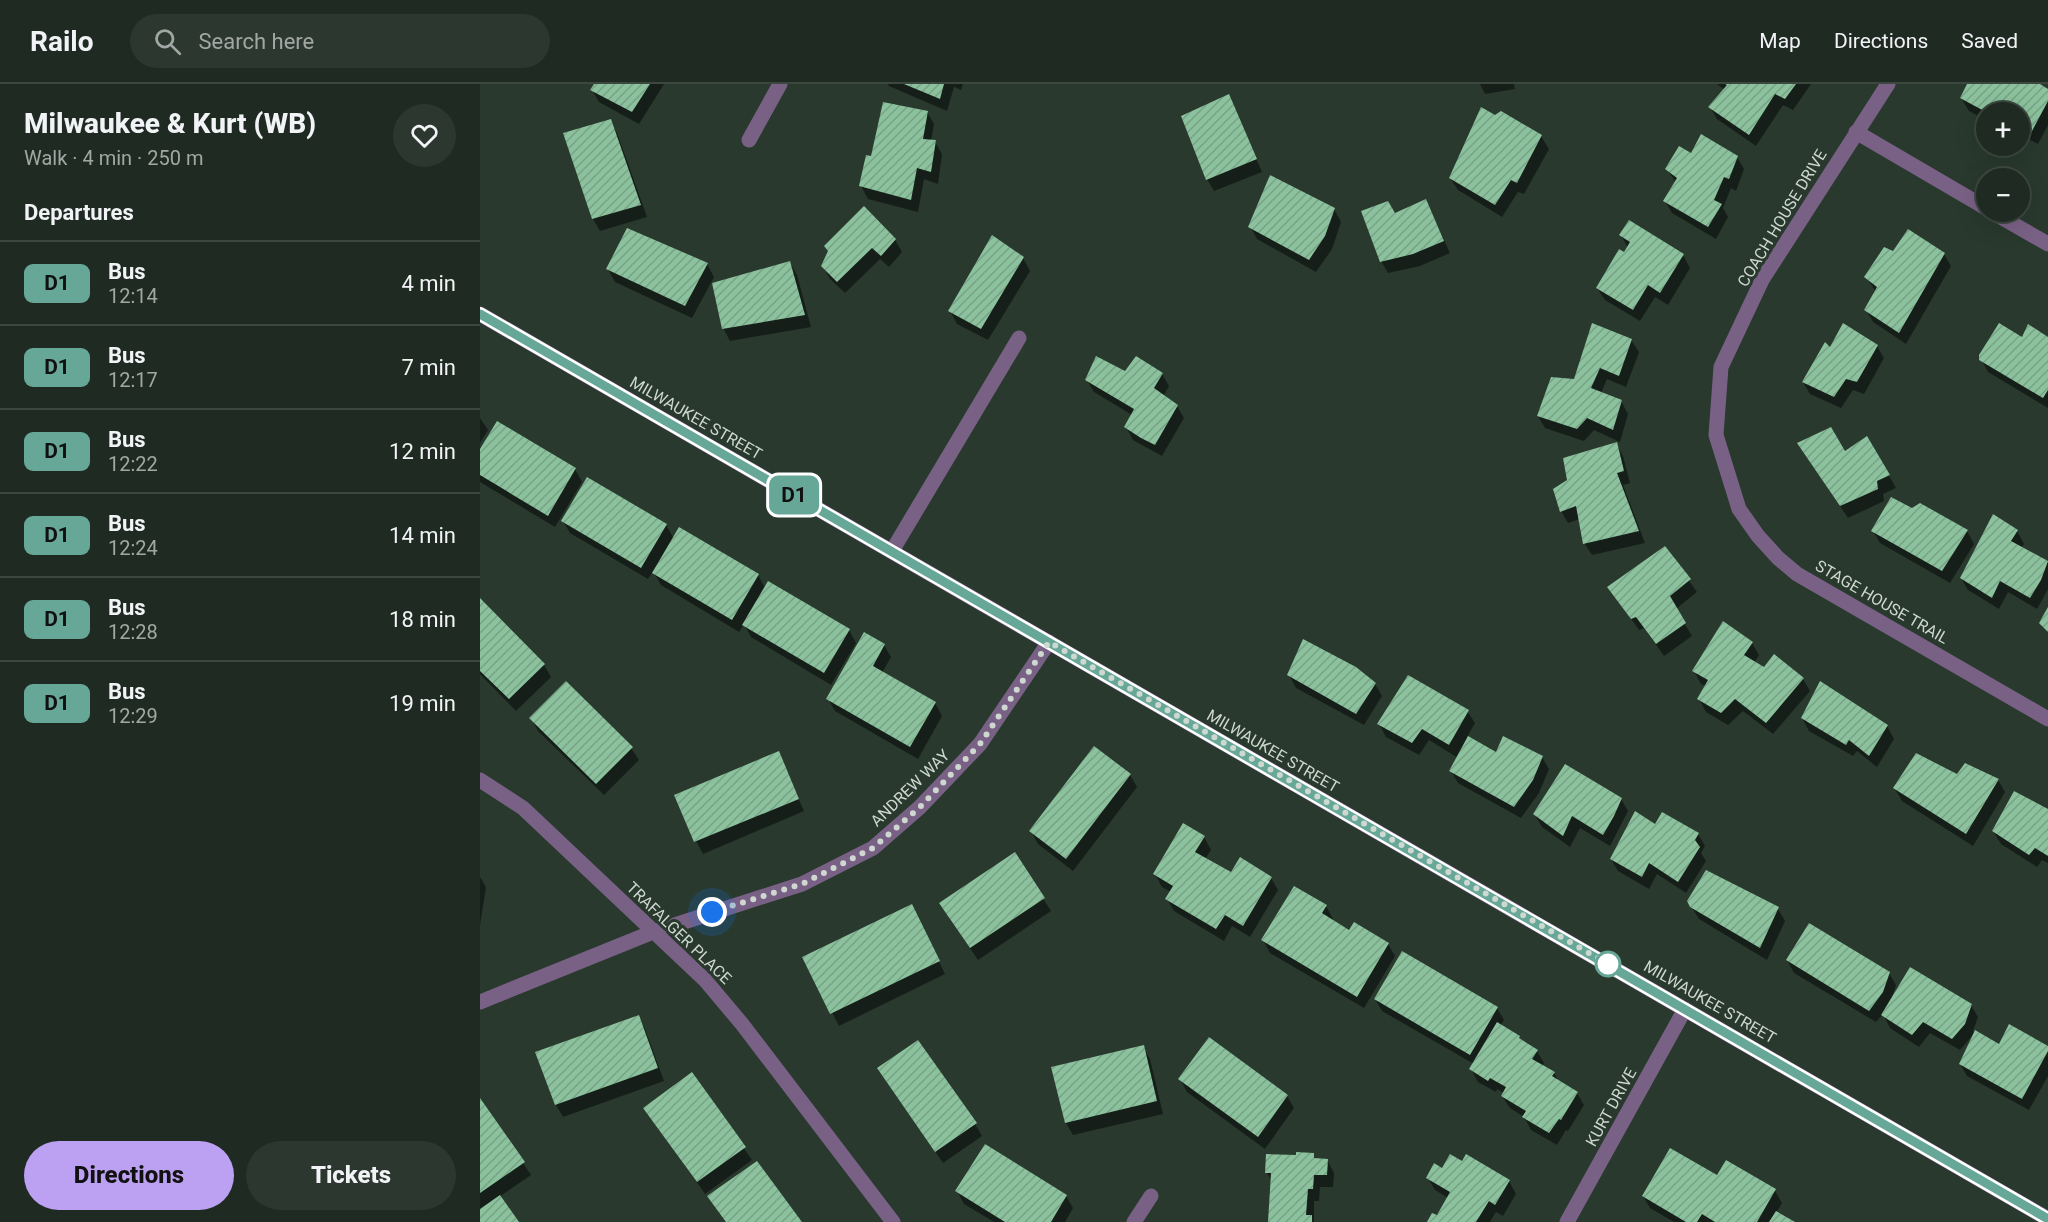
<!DOCTYPE html>
<html lang="en">
<head>
<meta charset="utf-8">
<style>
	:root { --surface:#1f2b22; --page:#2c372f; --text:#f1f3f6; --muted:#a1a7a5; --line:#3c4740; --accent:#bca0f2 }
	body { margin:0; font-family:Roboto,sans-serif; background:var(--page); color:var(--text); height:100vh; display:flex; flex-direction:column; font-size:22px; white-space:nowrap }
	* { box-sizing:border-box; margin:0 }
	p { font-size:20px; color:var(--muted) }
	.icon { flex:none; width:33px; height:33px; fill:none; stroke:currentColor; stroke-width:2; stroke-linecap:round; stroke-linejoin:round }
	.map { position:relative; flex:1; overflow:hidden }
	.details { display:flex; flex-direction:column; background:var(--surface); width:480px }
	.details>* { flex:none }
	.badge { padding:0 12px; border-radius:9px; font-size:21px; line-height:39px }
	.fabs { position:absolute; left:1496px; top:18px; display:grid; gap:12px }
	.fabs a { display:grid; place-items:center; width:54px; height:54px; border-radius:50%; background:var(--surface); box-shadow:0 6px 24px #0002,0 0 0 2px var(--line); font-size:30px }
	.you { position:absolute; width:30px; height:30px; margin:-15px; border:4px solid #fff; border-radius:50%; background:#1a73e8; box-shadow:0 0 0 9px #1a73e833 }
	.map>.badge { position:absolute; translate:-50% -50%; box-shadow:0 0 0 3px #fff }
	h2 { padding:0 24px; font-size:22px; line-height:54px }
	.round { display:grid; place-items:center; flex:none; width:63px; height:63px; border-radius:32px; background:var(--page) }
	.headline { display:flex; align-items:center; justify-content:space-between; height:102px; padding:0 24px }
	h1 { font-size:28px; font-weight:800; line-height:45px }
	.button { display:flex; gap:12px; margin-top:auto; padding:12px 24px }
	.button a { flex:1; height:69px; border-radius:36px; background:var(--accent); color:#111; font-size:24px; font-weight:800; line-height:69px; text-align:center }
	.button a+a { background:var(--page); color:var(--text) }
	ul { padding:0; list-style:none }
	li { display:flex; align-items:center; gap:18px; height:84px; padding:0 24px; border-top:2px solid var(--line) }
	li div { flex:1 }
	li b { display:block; font-size:22px }
	li em { font-style:normal }
	li .badge { min-width:66px; font-weight:700; text-align:center }
	header { display:flex; align-items:center; gap:36px; box-sizing:border-box; height:84px; padding:0 30px; background:var(--surface); border-bottom:2px solid var(--line) }
	header strong { font-size:28px }
	nav { display:flex; gap:33px; margin-inline-start:auto; font-size:21px }
	.search { width:420px; height:54px; background:var(--page); display:flex; align-items:center; gap:15px; box-sizing:border-box; padding:0 21px; border-radius:33px; color:var(--muted); font-size:22px }
	main { display:flex; flex:1; min-height:0 }
	.map>svg:first-child { display:block }
	.shadow { fill:#0007 }
	.building { fill:url(#building-hatch) }
	.lines { fill:none; stroke-linecap:round; stroke-linejoin:round }
	.minor { stroke:#796185; stroke-width:15 }
	.line-casing { stroke:#fff; stroke-width:14 }
	.line { stroke:#67a797; stroke-width:9 }
	.walk { stroke:#ced8d0; stroke-width:6; stroke-dasharray:0 10.8 }
	.stop-dot { fill:#fff; stroke:#67a797; stroke-width:3 }
	.labels { text-anchor:middle; dominant-baseline:central; stroke-width:6; stroke-linejoin:round; paint-order:stroke }
	.street-label { font-size:16px; fill:#ced8d0; stroke:#29392e }
</style>
</head>
<body>
<header>
<strong>Railo</strong>
<div class="search"><svg class="icon" aria-label="search" viewBox="0 0 24 24"><circle cx="10" cy="10" r="6"/><path d="M15 15l6 6"/></svg>Search here</div>
<nav><a>Map</a><a>Directions</a><a>Saved</a></nav>
</header>
<main>
<section class="details">
<div class="headline"><div><h1>Milwaukee &amp; Kurt (WB)</h1><p>Walk · 4 min · 250 m</p></div><a class="round"><svg class="icon" aria-label="heart" viewBox="0 0 24 24"><path d="M12 20l-8-8c-3-5 5-10 8-4 3-6 11-1 8 4z"/></svg></a></div>
<h2>Departures</h2>
<ul>
<li><span class="badge" style="background:#67a797;color:#111">D1</span><div><b>Bus</b><p>12:14</p></div><em>4 min</em></li>
<li><span class="badge" style="background:#67a797;color:#111">D1</span><div><b>Bus</b><p>12:17</p></div><em>7 min</em></li>
<li><span class="badge" style="background:#67a797;color:#111">D1</span><div><b>Bus</b><p>12:22</p></div><em>12 min</em></li>
<li><span class="badge" style="background:#67a797;color:#111">D1</span><div><b>Bus</b><p>12:24</p></div><em>14 min</em></li>
<li><span class="badge" style="background:#67a797;color:#111">D1</span><div><b>Bus</b><p>12:28</p></div><em>18 min</em></li>
<li><span class="badge" style="background:#67a797;color:#111">D1</span><div><b>Bus</b><p>12:29</p></div><em>19 min</em></li>
</ul>
<div class="button"><a>Directions</a><a>Tickets</a></div>
</section>
<div class="map">
<svg width="1568" height="1138" viewBox="0 0 1568 1138">
	<defs>
		<pattern id="building-hatch" width="6" height="6" patternUnits="userSpaceOnUse" patternTransform="scale(1.5)"><rect width="6" height="6" fill="#8bc29d"/><path d="M-1 1l2-2M0 6l6-6M5 7l2-2" fill="none" stroke="#78a285"/></pattern>
	</defs>
	<rect width="100%" height="100%" fill="#29392e"/>
	<path class="shadow" d="M116 0H184L159 40 119 18 112 6Z
		M408 0H483L481 6 474 3 467 27 409 2Z
		M1000 0H1034L1035 5 1005 10Z
		M1237 0H1331L1313 26 1303 21 1276 62 1237 35 1230 23 1245 6Z
		M1489 0H1557L1568 6V41L1558 60 1539 50V28H1506V36L1489 27 1481 14Z
		M748 12 782 88 734 107 727 95Z
		M447 28 454 40 451 57 455 58 462 70 458 100 444 95 438 128 388 115 381 102 392 74Z
		M1021 29 1061 52 1069 65 1044 110 1038 108 1022 133 978 106 970 94 1015 33Z
		M130 37 137 49 167 133 120 147 113 135Z
		M1211 71 1257 73 1264 85 1256 107 1251 104 1243 124 1248 133 1236 155 1192 129 1185 117 1196 99 1187 85Z
		M946 117 970 169 940 182 908 189 901 177Z
		M384 124 415 156 422 168 409 183 400 175 365 209 350 195 343 182Z
		M854 125 861 138 852 165 836 188 777 155 770 142Z
		M1141 151 1203 171 1210 184 1188 221 1175 213 1160 237 1125 216 1117 204 1148 164Z
		M1413 169 1464 170 1471 182 1426 260 1393 238 1386 226 1396 208 1386 193Z
		M543 174 550 187 508 256 477 240 470 227Z
		M310 179 317 191 331 243 250 257 243 244Z
		M227 180 234 193 212 234 135 198 128 185Z
		M1542 255H1568V324L1508 288 1501 275Z
		M1151 256 1159 268 1146 303 1127 295 1121 309 1141 317 1148 330 1140 358 1114 346 1104 357 1065 344 1058 332 1095 297Z
		M1397 262 1404 274 1384 310 1373 306 1361 324 1330 310 1323 298 1351 265Z
		M645 289 682 290 689 302 683 313 697 322 704 334 682 372 653 356 646 343 652 331 614 308 607 296Z
		M0 334 8 346 0 359Z
		M1387 354 1416 404 1403 410 1404 417 1368 434 1326 371 1365 369Z
		M1136 360 1143 372 1150 399 1143 401 1165 459 1112 471 1104 459 1100 435 1088 439 1081 427 1088 397Z
		M0 368 95 385 102 398 75 443 0 398Z
		M1440 421 1487 447 1494 460 1470 499 1400 459 1393 447Z
		M83 437 186 441 194 455 200 445 278 491 285 504 369 546 376 559 351 601 271 553 264 540 259 548 181 501 173 487 168 495 90 449Z
		M1537 447 1544 460 1541 464 1568 479V505L1557 525 1528 508 1519 525 1488 506 1481 494Z
		M1185 464 1217 508 1196 525 1212 552 1184 572 1164 544 1159 546 1129 503Z
		M0 517 64 581 71 593 36 627 0 590Z
		M1272 559 1279 571 1274 579 1284 585 1323 595 1330 607 1293 650 1263 627 1248 641 1226 628 1219 615 1226 602 1221 600 1214 587Z
		M404 561 411 573 402 589 455 619 462 632 438 675 355 627 348 615Z
		M809 591 895 600 902 612 884 641 816 604Z
		M1341 599 1407 642 1414 655 1397 683 1377 667 1373 672 1329 647 1322 634Z
		M987 627 995 639 987 653 1016 670 1062 673 1069 685 1059 709 1041 734 978 699 971 687 978 674 949 656 939 671 906 653 899 640Z
		M51 634 151 664 159 676 124 711 58 647Z
		M298 669 324 727 223 770 216 757Z
		M650 691 657 703 593 787 558 760 551 747Z
		M1478 692 1518 696 1525 708 1493 762 1422 717 1415 705Z
		M1141 715 1148 727 1130 762 1100 744 1090 763 1062 743 1055 731Z
		M1568 727V779L1562 776 1557 783 1521 760 1513 747Z
		M1175 742 1218 750 1225 762 1221 769 1226 777 1206 809 1177 790 1169 805 1138 787 1131 775Z
		M724 753 731 766 725 775 751 790 791 794 798 806 770 853 752 842 744 857 694 827 687 815 691 808 682 803 675 790Z
		M534 770 571 827 498 876 468 832Z
		M0 793 6 803 0 841Z
		M846 822 853 835 852 837 870 848 908 860 915 872 884 924 790 869 783 856Z
		M1211 822 1298 825 1305 837 1287 876 1219 835Z
		M438 834 465 890 359 942 324 874Z
		M1307 876 1409 889 1416 901 1412 914 1491 921 1498 933 1493 947 1519 962 1568 964V992L1549 1026 1487 992 1480 980 1493 951 1480 966 1450 949 1439 963 1410 944 1403 930 1396 938 1314 889Z
		M895 915 1017 924 1024 936 1020 942 1039 953 1042 958 1057 967 1064 979 1062 982 1074 989 1079 998 1097 1009 1104 1021 1088 1047 1086 1046 1077 1061 1051 1046 1044 1033 1030 1024 1022 1012 1024 1009 1017 1005 1016 1008 998 998 991 985 994 980 902 927Z
		M158 933 165 945 184 997 83 1033 76 1021 57 969Z
		M663 963 670 975 683 1030 593 1051 586 1039Z
		M212 990 272 1076 225 1110 165 1024Z
		M700 995 807 1012 814 1024 785 1065 707 1008Z
		M406 997 495 1040 502 1052 463 1079Z
		M0 1016 51 1091 19 1113 37 1138H0Z
		M833 1071 836 1076H847L854 1089 853 1103H840L839 1117H834V1138H790L792 1098 787 1089 817 1073Z
		M982 1079 1029 1097 1036 1110 1023 1132 1016 1128 1010 1138H948L957 1133 968 1114 955 1106 948 1094Z
		M477 1107 586 1112 593 1124 585 1138H514L484 1120Z
		M1295 1107 1302 1119 1296 1129 1312 1138H1194L1170 1124 1163 1112Z"/>
	<path class="building" d="M114 0H170L152 28 110 6Z
		M424 0H464L460 15Z
		M1245 0H1316L1305 15 1295 10 1269 51 1228 23 1247 1Z
		M1487 0H1560L1568 5V17L1551 49 1539 42V28H1531L1516 20 1511 28H1506L1480 14Z
		M749 10 777 75 726 96 701 32Z
		M403 18 448 27 443 55 456 56 451 88 437 84 431 116 379 102 386 71 391 72Z
		M1001 23 1015 31 1021 27 1062 51 1037 99 1031 96 1015 121 969 94Z
		M131 35 161 121 112 135 83 49Z
		M1221 50 1258 72 1249 95 1244 93 1234 116 1242 120 1228 143 1183 117 1197 94 1185 85 1199 62 1211 69Z
		M790 91 855 124 845 152 829 176 768 143Z
		M946 115 964 157 933 170 900 178 881 127 908 117 915 129Z
		M384 122 416 155 401 172 392 164 357 198 341 182 348 167 344 162Z
		M1149 136 1204 170 1180 209 1168 201 1153 226 1116 204 1139 165 1144 168 1150 158 1139 151Z
		M147 144 228 179 205 222 126 185Z
		M1428 145 1465 169 1419 249 1384 226 1397 203 1384 193 1404 163 1413 167Z
		M512 151 544 173 501 245 468 227Z
		M310 177 325 231 242 245 232 199Z
		M1112 239 1152 255 1139 292 1120 284 1111 304 1142 316 1133 346 1107 334 1097 345 1057 332 1071 293 1094 295Z
		M1363 239 1398 261 1377 298 1366 295 1354 313 1322 298 1345 258 1350 263Z
		M1519 239 1542 253 1548 240 1568 253V306L1563 314 1499 276V271Z
		M616 272 645 287 656 272 683 289 674 304 698 321 675 361 661 354 644 343 654 325 605 296Z
		M17 337 96 384 68 432 0 391V365Z
		M1351 343 1365 367 1387 352 1410 391 1397 397 1398 405 1360 422 1317 359Z
		M1137 358 1144 387 1137 389 1159 447 1103 460 1096 422 1080 428 1073 405 1087 396 1083 374Z
		M107 393 187 440 161 484 81 437Z
		M1411 413 1432 424 1440 419 1488 446 1462 487 1391 447Z
		M1513 430 1538 446 1531 457 1568 477 1561 496 1550 514 1520 497 1512 514 1480 494Z
		M199 443 279 490 252 536 172 489Z
		M1185 462 1211 495 1190 512 1206 539 1176 560 1156 533 1151 535 1127 503Z
		M288 497 370 545 344 589 262 541Z
		M0 514 65 580 29 615 0 587Z
		M1568 523V548L1559 539Z
		M1243 537 1273 558 1264 571 1284 583 1294 570 1324 594 1286 639 1255 615 1241 629 1217 615 1228 596 1212 587Z
		M384 548 405 560 393 582 456 618 430 663 346 615Z
		M823 555 876 583 896 599 876 630 807 591Z
		M928 591 989 626 969 661 942 645 932 659 897 640Z
		M86 597 153 663 116 700 49 634Z
		M1340 597 1408 641 1389 672 1369 656 1366 661 1321 634Z
		M988 652 1016 668 1023 652 1063 672 1053 696 1034 723 969 687Z
		M614 662 651 690 586 775 549 747Z
		M299 667 319 715 214 758 194 711Z
		M1436 669 1477 690 1485 679 1519 695 1486 750 1413 704Z
		M1085 680 1142 714 1134 732 1123 751 1092 732 1083 752 1053 730Z
		M1534 707 1568 725V772L1555 764 1549 771 1512 747Z
		M1155 727 1175 740 1182 728 1219 749 1215 756 1220 763 1198 798 1169 779 1162 793 1130 775Z
		M703 739 725 752 715 768 751 788 760 773 792 793 763 842 745 831 736 845 685 815 693 802 673 790Z
		M535 768 565 814 490 864 459 819Z
		M1226 786 1299 823 1280 864 1210 823 1207 817Z
		M814 802 847 821 842 829 869 846 874 838 909 859 877 913 781 856Z
		M432 820 460 877 350 930 322 873Z
		M1329 839 1410 888 1403 908 1389 927 1306 876Z
		M922 867 1018 923 990 971 894 915Z
		M1430 883 1492 920 1485 940 1472 955 1443 938 1432 951 1401 931Z
		M159 931 178 984 75 1021 55 968Z
		M1017 938 1040 952 1039 954 1058 966 1052 975 1075 988 1072 992 1098 1008 1081 1036 1079 1035 1069 1049 1042 1033 1046 1027 1021 1012 1026 1003 1010 994 1008 997 989 985Z
		M1529 940 1568 962V967L1542 1015 1479 980 1495 946 1519 960Z
		M729 953 808 1011 778 1053 698 995Z
		M438 956 497 1039 455 1068 397 984Z
		M664 961 677 1017 585 1039 571 983Z
		M212 988 266 1063 217 1098 163 1024Z
		M0 1014 45 1078 0 1109Z
		M505 1060 587 1111 571 1138H525L475 1107Z
		M1190 1064 1237 1091 1246 1076 1296 1105 1277 1138H1235L1222 1130 1217 1138H1206L1162 1112Z
		M816 1068 834 1069V1074L848 1075 847 1091H834L833 1105H828L826 1131H832V1138H788L791 1089H785L786 1070 816 1071Z
		M970 1070 982 1077 986 1070 1030 1096 1015 1121 1009 1117 996 1138H947L952 1129 957 1131 970 1108 946 1094 954 1079 962 1084Z
		M277 1077 322 1138H246L227 1112Z
		M20 1111 39 1138H0V1125Z
		M1296 1127 1315 1138H1289Z"/>
	<g class="lines">
		<path class="minor" d="M1408 0 1282 196 1241 283 1236 351 1259 425 1278 452 1298 474 1317 490 1568 635
			M1376 48 1506 124
			M269 56 300 0
			M1512 128 1568 160
			M0 230 1568 1135
			M412 467 539 254
			M0 696 43 724 225 896 262 940 413 1138
			M0 918 173 848 322 800 393 764 440 723 500 660 569 558
			M654 1138 671 1112
			M1087 1138 1205 925"/>
	</g>
	<g class="lines">
		<defs>
			<path id="line" d="M0 230 1568 1135"/>
		</defs>
		<use href="#line" class="line-casing"/>
		<use href="#line" class="line"/>
		<path class="walk" d="M232 828 322 800 393 764 440 723 500 660 569 558 1128 880"/>
	</g>
	<circle class="stop-dot" cx="1128" cy="880" r="12"/>
	<g class="labels">
		<g class="street-label">
			<text transform="translate(1302 134) rotate(-59)">COACH HOUSE DRIVE</text>
			<text transform="translate(216 334) rotate(30)">MILWAUKEE STREET</text>
			<text transform="translate(1402 518) rotate(30)">STAGE HOUSE TRAIL</text>
			<text transform="translate(793 667) rotate(30)">MILWAUKEE STREET</text>
			<text transform="translate(430 704) rotate(-44)">ANDREW WAY</text>
			<text transform="translate(199 849) rotate(44)">TRAFALGER PLACE</text>
			<text transform="translate(1230 918) rotate(30)">MILWAUKEE STREET</text>
			<text transform="translate(1131 1023) rotate(-61)">KURT DRIVE</text>
		</g>
	</g>
</svg>
<div class="fabs">
<a>+</a>
<a>−</a>
</div>
<div class="you" style="left:232px;top:828px"></div>
<b class="badge" style="left:314px;top:411px;background:#67a797;color:#111">D1</b>
</div>
</main>
</body>
</html>
